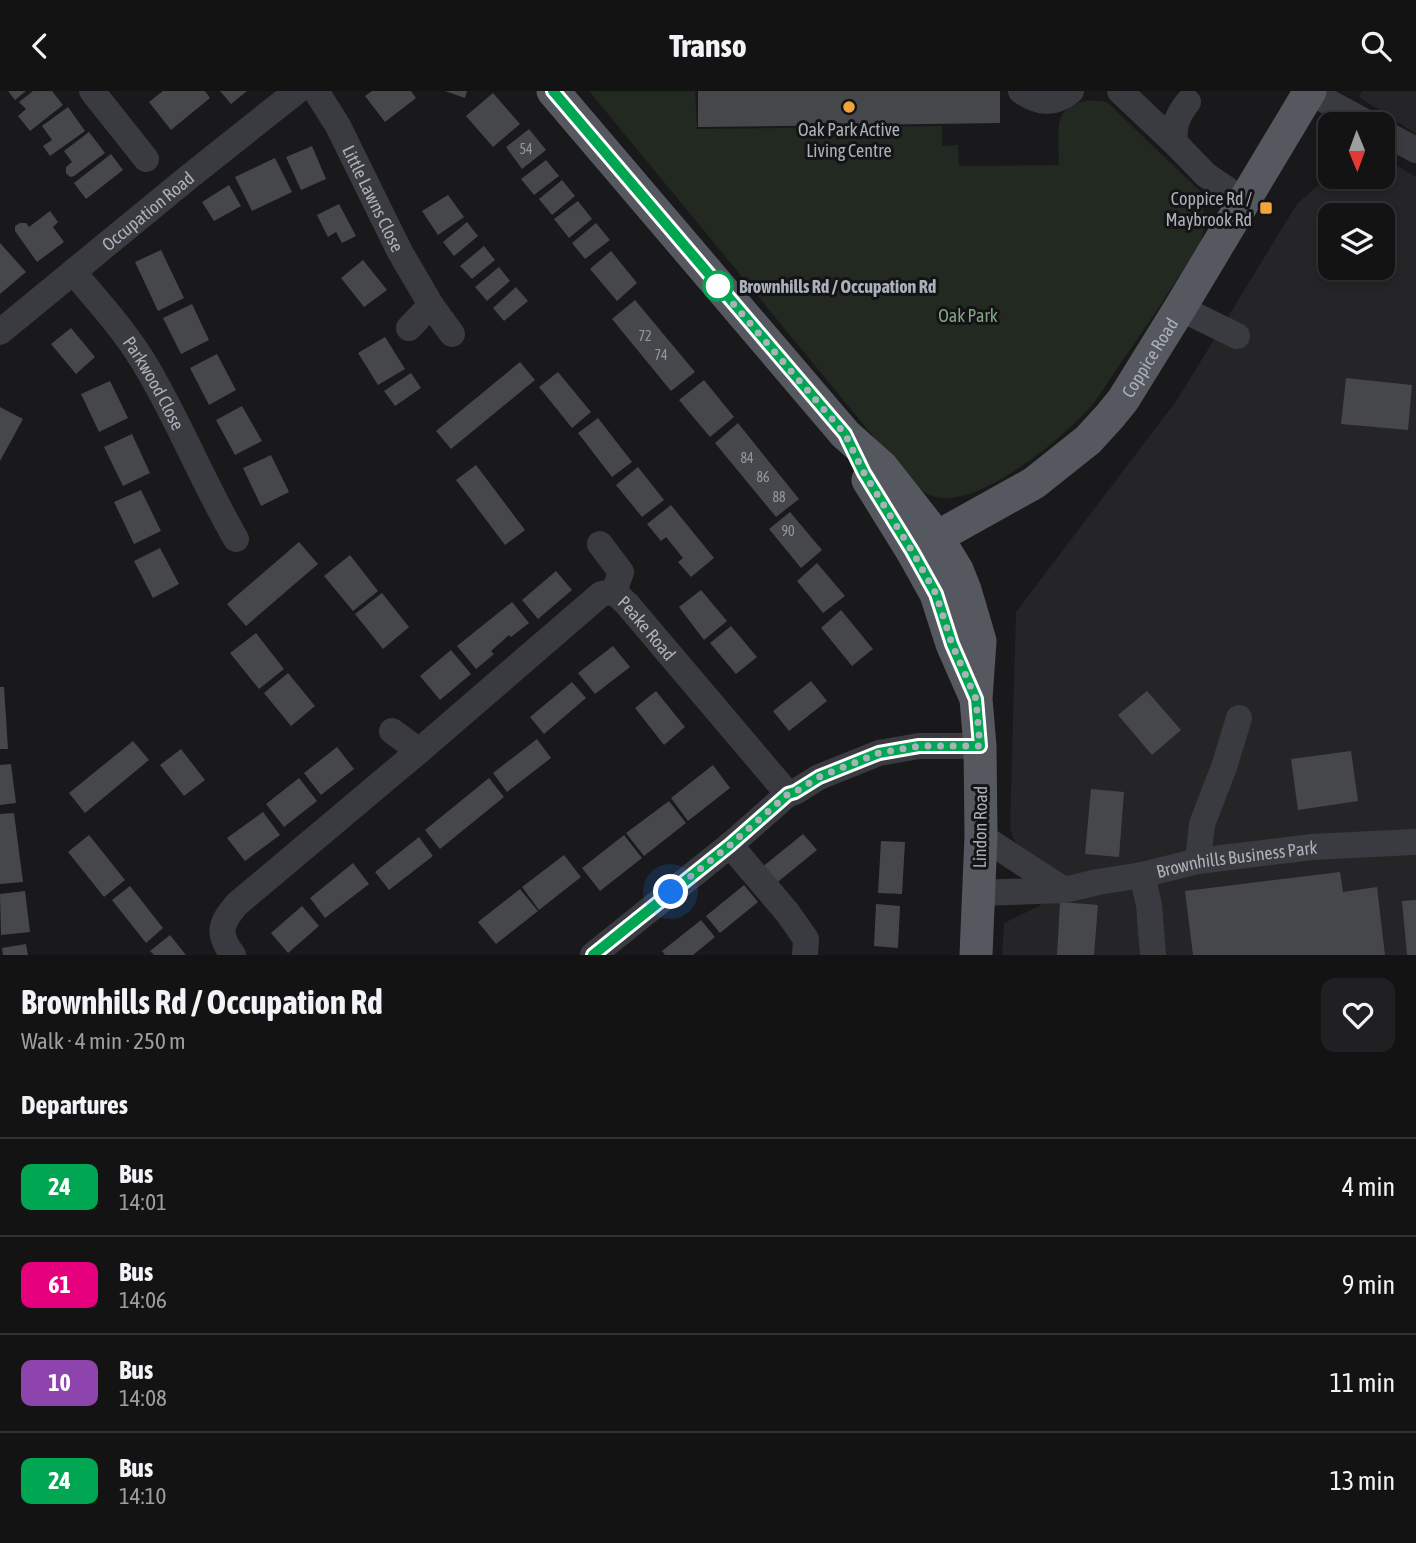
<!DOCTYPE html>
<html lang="en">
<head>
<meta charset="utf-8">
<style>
	:root { --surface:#131314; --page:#202022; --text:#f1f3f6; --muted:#9d9ea0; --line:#323234 }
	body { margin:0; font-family:"Asap Condensed",sans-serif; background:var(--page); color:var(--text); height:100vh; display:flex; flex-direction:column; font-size:26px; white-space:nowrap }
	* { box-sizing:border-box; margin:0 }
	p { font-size:23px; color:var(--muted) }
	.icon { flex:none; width:38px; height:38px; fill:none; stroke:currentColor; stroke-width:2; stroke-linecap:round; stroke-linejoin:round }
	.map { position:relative; height:864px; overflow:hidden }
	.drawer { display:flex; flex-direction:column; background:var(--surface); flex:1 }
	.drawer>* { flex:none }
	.badge { padding:0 14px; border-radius:10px; font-size:24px; line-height:46px }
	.needle { width:46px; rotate:179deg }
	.buttons { position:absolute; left:1318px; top:21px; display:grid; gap:14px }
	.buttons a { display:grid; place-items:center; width:77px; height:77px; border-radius:14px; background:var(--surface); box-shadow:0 4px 10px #0003,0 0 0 2px var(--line); font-size:35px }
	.you { position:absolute; width:35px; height:35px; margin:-18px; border:5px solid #fff; border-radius:50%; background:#1a73e8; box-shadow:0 0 0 10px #1a73e833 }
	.map>.badge { position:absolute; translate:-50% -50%; box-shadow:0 0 0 4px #fff }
	h2 { padding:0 21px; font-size:26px; line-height:63px }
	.round { display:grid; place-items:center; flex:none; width:74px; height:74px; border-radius:14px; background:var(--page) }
	.summary { display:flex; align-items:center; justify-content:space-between; height:119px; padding:0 21px }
	h1 { font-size:33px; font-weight:700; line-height:52px }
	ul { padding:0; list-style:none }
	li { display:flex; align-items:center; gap:21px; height:98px; padding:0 21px; border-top:2px solid var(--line) }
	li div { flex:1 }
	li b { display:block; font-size:26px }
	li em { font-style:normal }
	li .badge { min-width:77px; font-weight:700; text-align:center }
	header { display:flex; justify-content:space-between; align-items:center; height:91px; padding:0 21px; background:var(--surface); font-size:32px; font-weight:700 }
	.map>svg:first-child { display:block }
	.built { fill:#252528; fill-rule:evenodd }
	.green { fill:#212921 }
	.building { fill:#45474b }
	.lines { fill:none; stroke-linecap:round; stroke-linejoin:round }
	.minor { stroke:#3a3b40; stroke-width:26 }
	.major { stroke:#56585f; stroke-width:33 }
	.line-casing { stroke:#fff; stroke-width:16 }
	.line { stroke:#00a651; stroke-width:10 }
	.walk { stroke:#abb1ba; stroke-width:7; stroke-dasharray:0 12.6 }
	.poi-dot { fill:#efa53c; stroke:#141416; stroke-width:2.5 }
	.stop-dot { fill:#fff; stroke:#00a651; stroke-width:3.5 }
	.labels { text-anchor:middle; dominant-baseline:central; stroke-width:6; stroke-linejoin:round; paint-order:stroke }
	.number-label { font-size:14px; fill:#92969e }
	.poi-label { font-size:18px; fill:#abb1ba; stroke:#141416 }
	.street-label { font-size:18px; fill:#abb1ba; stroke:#141416 }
	.stop-label { font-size:18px; font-weight:bold; fill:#abb1ba; stroke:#141416; text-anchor:start }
	.park-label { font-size:18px; fill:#83a583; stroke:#141416 }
</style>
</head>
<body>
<header><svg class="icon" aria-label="back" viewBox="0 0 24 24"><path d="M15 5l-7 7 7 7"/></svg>Transo<svg class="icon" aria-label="search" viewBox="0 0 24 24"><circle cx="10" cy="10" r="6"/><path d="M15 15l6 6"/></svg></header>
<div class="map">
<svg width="1416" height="864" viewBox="0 0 1416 864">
	<rect width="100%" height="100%" fill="#19191b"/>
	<path class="built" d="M1362 0H1416V43L1359 6Z
		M1383 66 1416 86V864H1002L1004 832 1041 814 1010 738 1016 521 1177 309 1297 113 1316 96 1333 88 1342 86H1382ZM1330 124H1382V177H1330Z"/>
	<path class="green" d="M589 0H695L697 38 942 35V55L958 54 959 75 1059 74C1059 64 1057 38 1060 29 1066 9 1090 8 1107 11L1202 102 1199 106C1207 123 1205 136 1200 153 1174 193 1148 234 1120 273 1111 286 1103 300 1093 313 1066 345 986 411 943 407 931 406 923 402 914 395Z"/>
	<path class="building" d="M8 0H26L15 9Z
		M33 0H52L63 14 30 40 18 25 26 18 19 11Z
		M163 0H205L210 7 171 39 149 11Z
		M220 0H247L231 13Z
		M372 0H411L416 7 385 31 365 5Z
		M445 0H467L465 7Z
		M698 0H1000V32L698 36Z
		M493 2 520 33 493 56 466 25Z
		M68 16 85 40 50 65 43 55 52 49 42 35Z
		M529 38 546 59 522 78 506 56Z
		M89 41 105 62 74 85 70 86 66 82V76L72 71 64 60Z
		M312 55 326 88 301 99 286 66Z
		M111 63 123 79 86 108 74 92Z
		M275 67 292 101 252 120 235 86Z
		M546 69 559 85 534 104 521 88Z
		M562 89 575 105 552 124 539 108Z
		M229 94 241 115 214 130 202 111Z
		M448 104 464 126 438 144 422 120Z
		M578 110 592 128 569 147 554 128Z
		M339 113 356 145 342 152 336 141 328 146 317 124Z
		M50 120 58 131 53 136 64 151 37 171 15 140V135L20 132H26L29 136Z
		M467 131 478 145 454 165 443 151Z
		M596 132 610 149 585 168 572 152Z
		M0 152 26 181 0 203Z
		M484 155 495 169 472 188 460 175Z
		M161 159 184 207 158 220 135 171Z
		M611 160 637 192 617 210 590 178Z
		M363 169 387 199 364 216 341 187Z
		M499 176 510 190 487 210 475 196Z
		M516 196 528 210 504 230 493 217Z
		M635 209 695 281 671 300 612 228Z
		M192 213 209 249 181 263 163 227Z
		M71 237 95 266 76 283 51 253Z
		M385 246 405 278 378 294 358 262Z
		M217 263 236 299 209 314 190 277Z
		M520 271 535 289 451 358 436 340Z
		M558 281 591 321 572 337 539 296Z
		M411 282 421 297 395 315 384 300Z
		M1346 287 1412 294 1408 339 1341 333Z
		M704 289 734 326 710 346 679 309Z
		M110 290 128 327 99 341 81 303Z
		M242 315 262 350 235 364 216 329Z
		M0 316 23 328 0 370Z
		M598 327 632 371 612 386 578 342Z
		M738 332 799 408 776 426 715 352Z
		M132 343 150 382 123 395 104 356Z
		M271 364 289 401 261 415 243 377Z
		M476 374 525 439 505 454 456 389Z
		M638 376 664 409 642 426 616 394Z
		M141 399 161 440 134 453 114 411Z
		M671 414 714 467 691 486 678 471 683 467 666 446 661 450 647 433Z
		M790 421 822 459 801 477 769 438Z
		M299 451 318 473 246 535 227 513Z
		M160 457 179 493 153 507 134 470Z
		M350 464 378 500 353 520 324 485Z
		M817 472 845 505 823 522 797 490Z
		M556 480 572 499 538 528 522 509Z
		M701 499 727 530 704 549 679 516Z
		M382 502 409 536 383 558 355 523Z
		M512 511 529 532 511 546 509 544 491 560 494 563 476 578 457 555Z
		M841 519 873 558 852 575 821 537Z
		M731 535 757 566 736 583 710 552Z
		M256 542 284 578 259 598 230 562Z
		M613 555 630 576 595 603 578 582Z
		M451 559 471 583 440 609 420 585Z
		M288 582 315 615 291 635 264 602Z
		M811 590 827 610 789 640 773 620Z
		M572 591 586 607 544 643 530 626Z
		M0 596H4L8 658H0Z
		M656 600 685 636 664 654 635 617Z
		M1147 600 1181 639 1152 664 1118 624Z
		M537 648 551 667 507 701 493 682Z
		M133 650 149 669 85 722 69 702Z
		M337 656 354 678 321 704 304 682Z
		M181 658 205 689 184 705 160 674Z
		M1351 660 1358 710 1298 719 1291 668Z
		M11 673 16 712 0 714V674Z
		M713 674 730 697 688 730 671 707Z
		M299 687 317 710 284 736 266 713Z
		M489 687 504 706 440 758 425 739Z
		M1091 698 1124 701 1119 766 1085 763Z
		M669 710 686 732 644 765 626 742Z
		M263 721 280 744 245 770 227 747Z
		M14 722 23 791 0 793V723Z
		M803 743 817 759 774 794 761 777Z
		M89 744 125 789 104 806 68 761Z
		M624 744 642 767 600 800 582 777Z
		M419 746 433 765 389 799 375 781Z
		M881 750 905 751 902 803 878 802Z
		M564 764 581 786 539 819 522 796Z
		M353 772 369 793 325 827 310 807Z
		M1340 781 1343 801 1377 796 1385 864H1193L1185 800Z
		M744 794 758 811 720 842 706 825Z
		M130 795 163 837 146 852 112 809Z
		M520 798 538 820 496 853 478 831Z
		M25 800 30 841 1 844 0 803Z
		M1416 809V864H1407L1402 810Z
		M1060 811 1098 814 1094 864H1057Z
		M876 813 900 815 898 857 874 855Z
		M302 815 319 835 288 862 271 842Z
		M701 829 715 846 693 864H665L662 860Z
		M170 844 186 864H154L150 860Z
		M26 853 28 864H3L2 857Z"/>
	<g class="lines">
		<g class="minor">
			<path d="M92 0 146 68"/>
			<path id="s1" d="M316 0 338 35 400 161 431 214 452 243"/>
			<path d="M1021 0C1039 13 1054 14 1071 0"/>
			<path d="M1120 0 1175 52 1206 84 1244 110"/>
			<path d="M1310 1 1369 33"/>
			<path d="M1382 41 1416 59"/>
			<path d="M1175 52C1173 35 1177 25 1188 11"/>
			<path id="s2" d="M73 181C98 210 123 238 143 270 178 327 202 390 236 448"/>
			<path d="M1180 217 1237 245"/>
			<path d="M409 237 431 214"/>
			<path id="s3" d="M0 241 190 85 297 0"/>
			<path d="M600 453 621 481 614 501"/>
			<path d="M392 640 419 660"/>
			<path d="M981 745 1064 799"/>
			<path d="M730 754 787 821 806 848 805 864"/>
			<path d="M1198 770 1202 733 1224 676 1239 627"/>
			<path d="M1142 784 1149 814 1153 864"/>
			<path id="s4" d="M979 802 1064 799 1098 791 1142 784 1198 770 1312 756 1413 751"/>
			<path id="s5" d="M233 864C216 842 221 832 237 813L419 660 601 503 614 501 627 513 788 703"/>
			<path d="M593 864 730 754 788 703 795 701 819 686 879 662 919 655H980"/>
		</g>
		<g class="major">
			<path d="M553 0 845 343 882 376 937 446 957 479 965 499 980 550 976 608 980 655 981 745 976 864"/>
			<path d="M868 389 912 460 936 503 952 553 974 603"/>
			<path id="s6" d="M912 460 1034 392 1088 349 1110 325 1123 309 1180 217 1310 0"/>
		</g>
	</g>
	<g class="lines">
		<defs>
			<path id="line" d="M553 0 845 343 864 382 912 460 936 503 952 553 976 608 980 655H919L879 662 819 686 795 701 788 703 730 754 593 864"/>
		</defs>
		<use href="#line" class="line-casing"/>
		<use href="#line" class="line"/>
		<path class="walk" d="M671 801 730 754 788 703 795 701 819 686 879 662 919 655H980L976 608 952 553 936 503 912 460 864 382 845 343 718 195"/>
	</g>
	<g class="poi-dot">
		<circle cx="849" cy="16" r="7"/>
		<rect x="1259" y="110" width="14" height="14" rx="3.5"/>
	</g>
	<circle class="stop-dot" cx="718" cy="195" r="14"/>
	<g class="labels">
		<g class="number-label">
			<text x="526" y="58">54</text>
			<text x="645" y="245">72</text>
			<text x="661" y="264">74</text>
			<text x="747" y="367">84</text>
			<text x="763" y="386">86</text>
			<text x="779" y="406">88</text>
			<text x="788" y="440">90</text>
		</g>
		<g class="poi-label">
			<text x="849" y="38">Oak Park Active<tspan x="849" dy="21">Living Centre</tspan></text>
			<text x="1252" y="107" text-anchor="end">Coppice Rd /<tspan x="1252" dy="21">Maybrook Rd</tspan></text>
		</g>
		<g class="street-label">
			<text stroke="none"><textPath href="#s1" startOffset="122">Little Lawns Close</textPath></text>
			<text stroke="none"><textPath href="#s3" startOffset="191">Occupation Road</textPath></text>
			<text stroke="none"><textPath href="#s6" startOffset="312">Coppice Road</textPath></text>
			<text stroke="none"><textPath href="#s2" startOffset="138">Parkwood Close</textPath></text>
			<text stroke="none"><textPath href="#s5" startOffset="598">Peake Road</textPath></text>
			<text transform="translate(980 736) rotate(-89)">Lindon Road</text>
			<text stroke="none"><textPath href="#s4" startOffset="261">Brownhills Business Park</textPath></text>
		</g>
		<g class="stop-label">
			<text x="739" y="195">Brownhills Rd / Occupation Rd</text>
		</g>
		<g class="park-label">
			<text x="968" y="224">Oak Park</text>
		</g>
	</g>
</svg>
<div class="buttons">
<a><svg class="needle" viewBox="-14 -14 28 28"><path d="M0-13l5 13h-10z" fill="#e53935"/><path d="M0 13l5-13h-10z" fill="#9d9ea0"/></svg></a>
<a><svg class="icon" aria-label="layers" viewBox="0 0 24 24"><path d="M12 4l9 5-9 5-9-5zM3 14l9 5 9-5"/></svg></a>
</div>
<div class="you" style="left:671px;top:801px"></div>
</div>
<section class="drawer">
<div class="summary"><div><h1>Brownhills Rd / Occupation Rd</h1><p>Walk · 4 min · 250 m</p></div><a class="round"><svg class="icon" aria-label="heart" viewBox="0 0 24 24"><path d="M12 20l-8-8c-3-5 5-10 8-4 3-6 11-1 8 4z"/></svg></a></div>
<h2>Departures</h2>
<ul>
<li><span class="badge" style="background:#00a651;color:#fff">24</span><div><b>Bus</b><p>14:01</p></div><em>4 min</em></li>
<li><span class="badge" style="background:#e6007e;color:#fff">61</span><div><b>Bus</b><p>14:06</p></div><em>9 min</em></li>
<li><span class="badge" style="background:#8e44ad;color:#fff">10</span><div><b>Bus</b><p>14:08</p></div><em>11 min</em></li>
<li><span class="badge" style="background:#00a651;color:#fff">24</span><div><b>Bus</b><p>14:10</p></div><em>13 min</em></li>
</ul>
</section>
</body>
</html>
